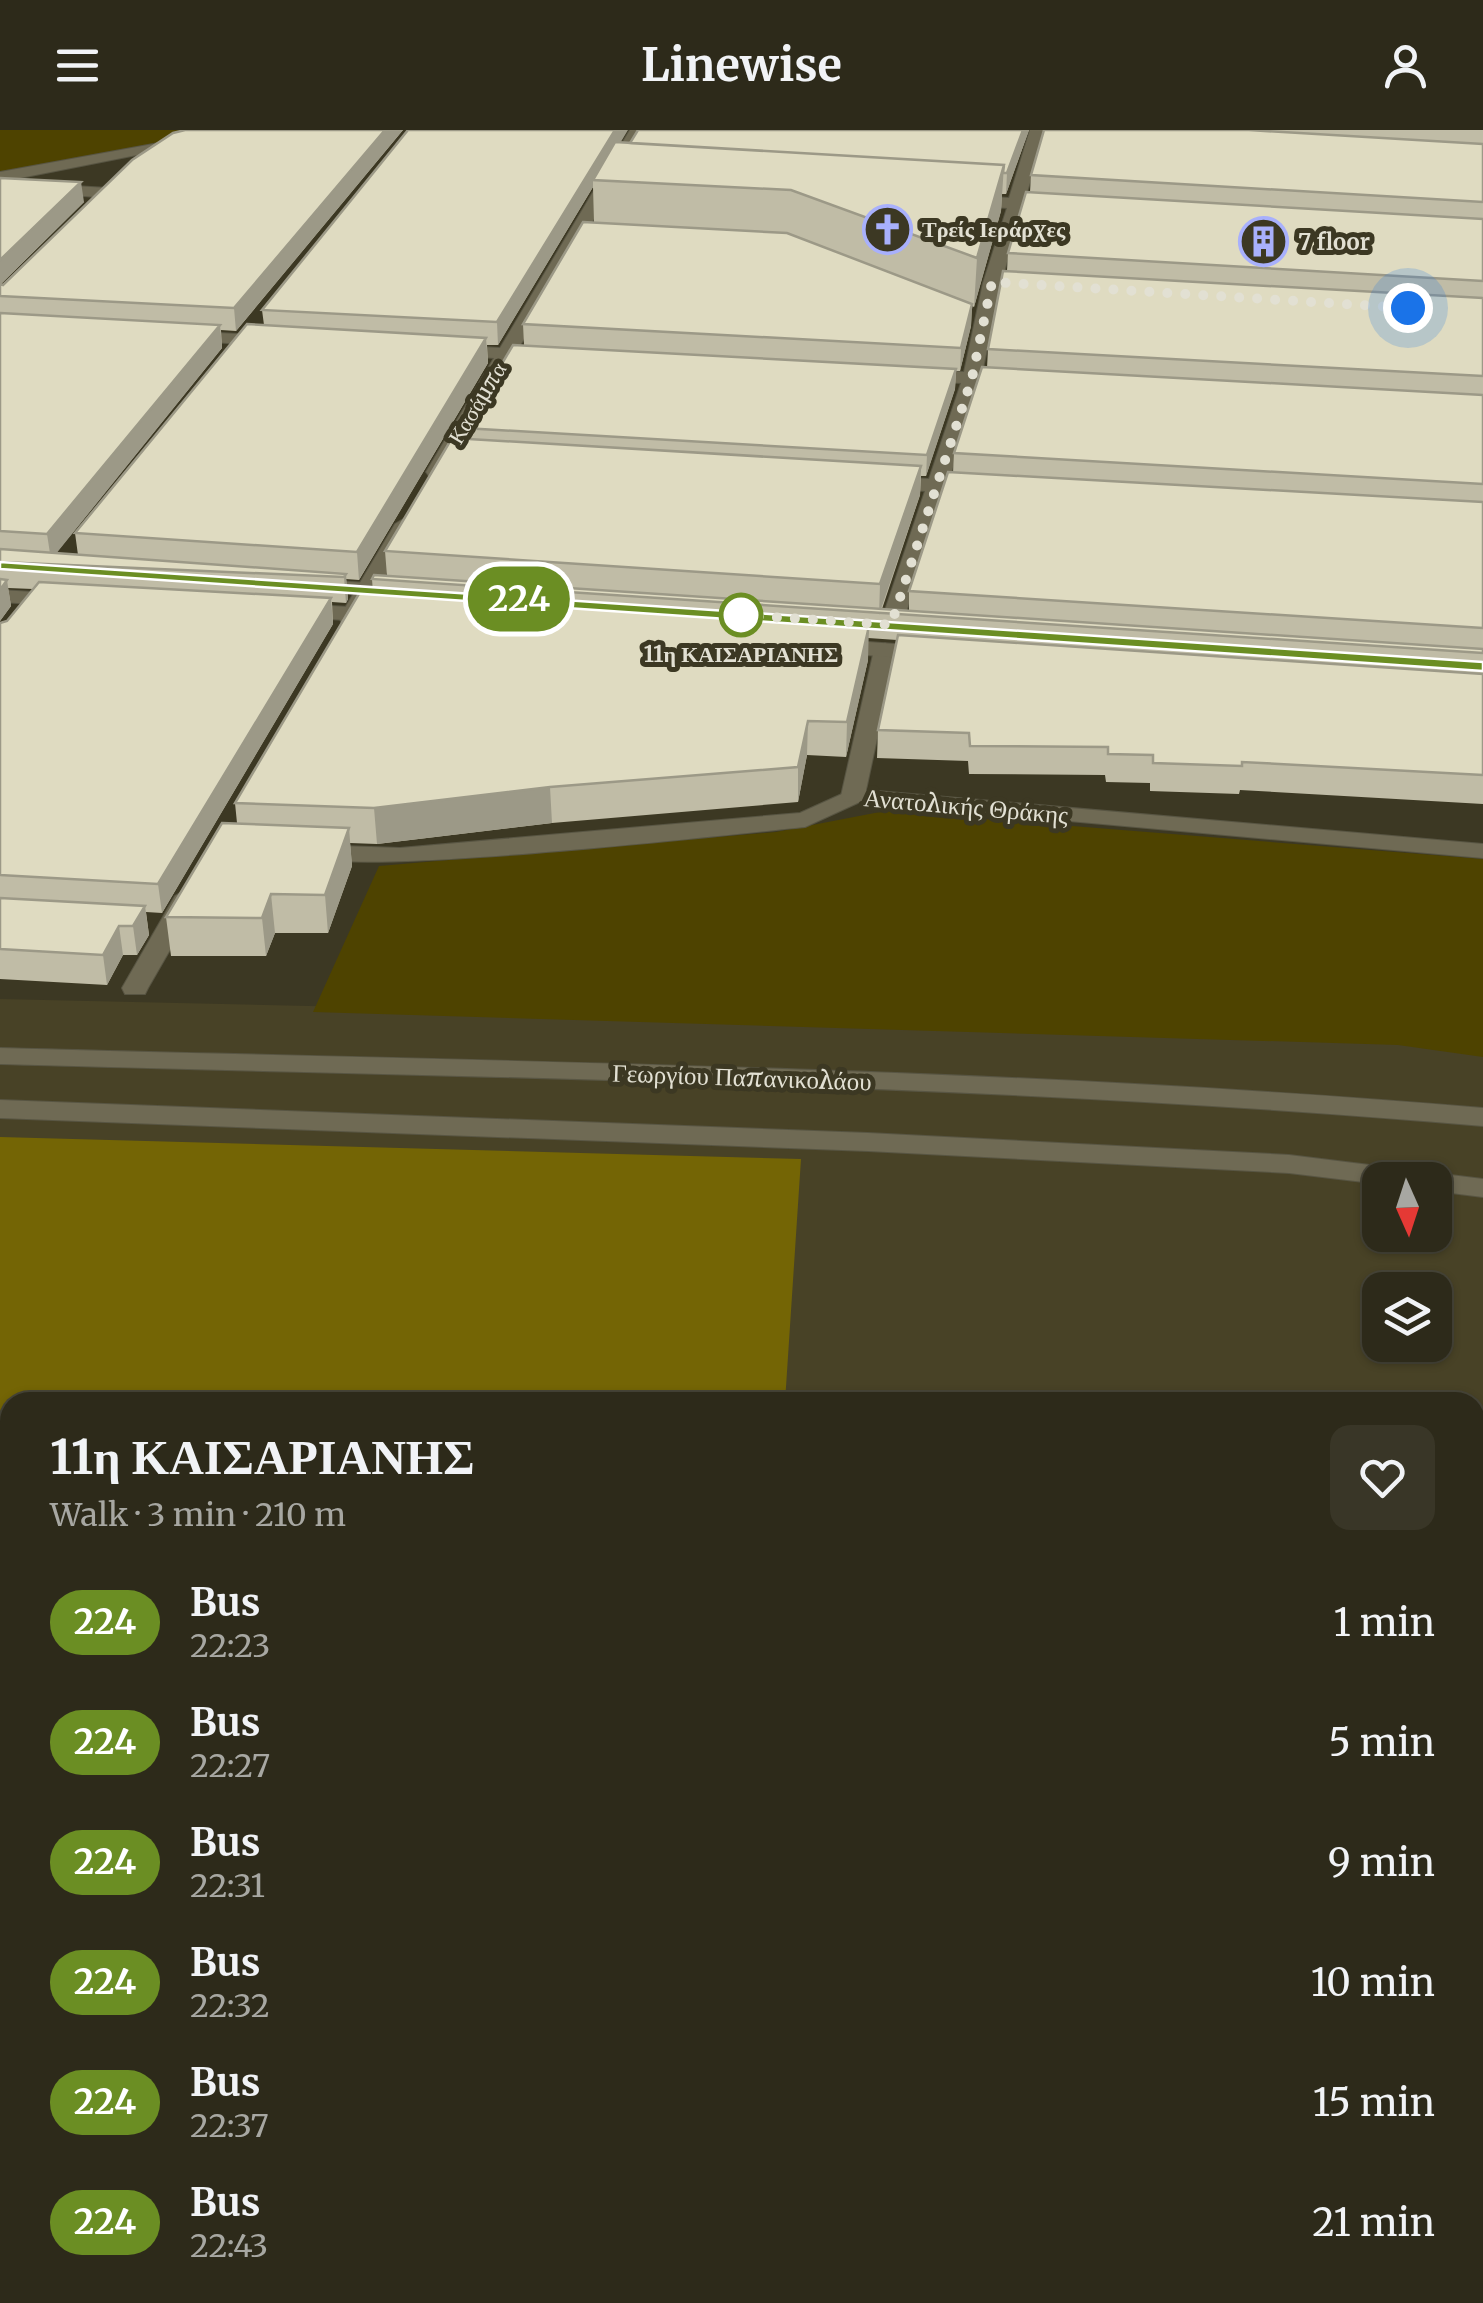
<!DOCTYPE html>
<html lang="en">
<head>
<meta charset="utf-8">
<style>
	:root { --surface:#2d2a1a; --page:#393627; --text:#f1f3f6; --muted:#a7a7a2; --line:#484639 }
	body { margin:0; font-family:Merriweather,serif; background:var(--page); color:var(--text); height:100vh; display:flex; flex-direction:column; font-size:38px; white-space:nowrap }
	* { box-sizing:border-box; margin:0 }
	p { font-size:32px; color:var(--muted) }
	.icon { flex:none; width:55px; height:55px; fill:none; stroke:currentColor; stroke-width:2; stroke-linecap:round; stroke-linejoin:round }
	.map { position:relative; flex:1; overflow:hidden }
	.details { position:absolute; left:0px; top:1262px; width:1485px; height:912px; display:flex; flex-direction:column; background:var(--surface); border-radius:30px 30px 0 0; box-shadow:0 2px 8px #0004,0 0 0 2px var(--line) }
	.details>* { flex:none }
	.badge { padding:0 20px; border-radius:32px; font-size:35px; line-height:65px }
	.needle { width:65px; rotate:177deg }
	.buttons { position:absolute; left:1362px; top:1032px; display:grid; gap:20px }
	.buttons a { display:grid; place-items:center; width:90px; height:90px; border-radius:20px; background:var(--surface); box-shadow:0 2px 8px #0004,0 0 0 2px var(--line); font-size:50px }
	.you { position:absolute; width:50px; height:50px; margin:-25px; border:8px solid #fff; border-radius:50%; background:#1a73e8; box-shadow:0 0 0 15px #1a73e833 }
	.map>.badge { position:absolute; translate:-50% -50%; box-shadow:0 0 0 5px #fff }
	.round { display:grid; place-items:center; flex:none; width:105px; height:105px; border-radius:20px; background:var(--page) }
	.headline { display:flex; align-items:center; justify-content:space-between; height:170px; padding:0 50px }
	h1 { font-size:48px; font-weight:700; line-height:75px }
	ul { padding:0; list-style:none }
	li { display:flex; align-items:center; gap:30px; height:120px; padding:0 50px }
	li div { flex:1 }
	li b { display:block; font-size:38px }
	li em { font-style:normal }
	li .badge { min-width:110px; font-weight:700; text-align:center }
	header { display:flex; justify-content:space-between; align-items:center; height:130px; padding:0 50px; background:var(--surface); font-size:45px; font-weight:700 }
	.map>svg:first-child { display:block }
	.built { fill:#484226; fill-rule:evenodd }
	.green { fill:#4e4300 }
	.forest { fill:#746505 }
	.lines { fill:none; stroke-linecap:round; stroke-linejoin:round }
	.pedestrian-casing { stroke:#585543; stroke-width:2 }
	.minor-casing { stroke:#585543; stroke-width:2 }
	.secondary-casing { stroke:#585543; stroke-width:2 }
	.pedestrian { fill:#6f6a54; fill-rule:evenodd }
	.minor { fill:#6f6a54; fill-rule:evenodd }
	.secondary { fill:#6f6a54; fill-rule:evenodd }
	.wall { fill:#c0bca6 }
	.shaded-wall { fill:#9c9987 }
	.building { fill:#dfdbc1; stroke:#9c9987; stroke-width:2.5 }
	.line { fill:#6b8e23; stroke:#fff; stroke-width:2.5 }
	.walk { stroke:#e2e0d3; stroke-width:10; stroke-dasharray:0 18 }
	.stop-dot { fill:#fff; stroke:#6b8e23; stroke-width:5 }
	.labels { text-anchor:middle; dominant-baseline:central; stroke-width:10; stroke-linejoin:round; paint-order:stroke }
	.far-poi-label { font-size:22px; font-weight:bold; fill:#e2e0d3; stroke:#3c3823; text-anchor:start }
	.far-street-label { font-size:22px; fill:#e2e0d3; stroke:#3c3823 }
	.far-stop-label { font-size:22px; font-weight:bold; fill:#e2e0d3; stroke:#3c3823 }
	.street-label { font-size:25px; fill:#e2e0d3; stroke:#3c3823 }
</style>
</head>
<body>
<header><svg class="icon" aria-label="menu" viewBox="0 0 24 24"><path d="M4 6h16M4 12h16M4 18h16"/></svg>Linewise<svg class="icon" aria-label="person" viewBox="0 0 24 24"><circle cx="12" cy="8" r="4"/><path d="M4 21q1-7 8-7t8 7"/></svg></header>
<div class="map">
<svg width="1483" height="2173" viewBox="0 0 1483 2173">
	<rect width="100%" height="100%" fill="#3c3823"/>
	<path class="built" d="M0 869 1029 892 1483 918V2173H0ZM1380 1050H1435V1105H1380ZM1380 1160H1435V1215H1380ZM10 1272H1475V2165H10Z"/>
	<path class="green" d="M0 0H243L0 43Z
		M885 681 1483 729V927L1398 915 313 882 379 736 776 702Z"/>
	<path class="forest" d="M0 1007 801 1029 785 1272H10V2165H1475V1958H1483V2173H0Z"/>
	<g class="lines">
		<defs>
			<path id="pedestrian" d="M853 659 865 666 862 671 805 697C742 703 325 751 300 723L313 715 400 718 800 683Z"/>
			<path id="minor" d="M230 0H263L0 52V42Z
				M630 0H646L518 219 547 221 556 226 547 231 512 229 443 346H429L426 342 494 228 448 225 439 220 448 215 500 218Z
				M1030 0H1046L1025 69 1060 71 1068 76 1060 81 1022 79 1001 153 982 243 1016 245 1025 251 1016 257 979 254 949 350 981 352 991 358 981 364 945 362 902 495 891 502 883 500 880 495 925 361 882 358 872 352 882 346 929 349 961 253 917 251 908 245 917 239 964 242 983 153 1007 78 961 75 953 70 961 65 1009 68Z
				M41 54 108 58 116 63 108 68 35 62 33 59Z
				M183 201 277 206 286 211 277 216 177 210 174 206Z
				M405 388 415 394 361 488 358 493H342L339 488 395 394Z
				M885 513 896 520 866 660 1483 714V728L844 671 841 666 874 520Z
				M188 758 201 766 148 858 145 864H125L122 858 175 766Z
				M0 918C494 932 990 936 1483 978V996C990 953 494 948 0 934Z
				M0 970 868 1003 1289 1025 1483 1049V1067L1435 1061V1050H1380V1054L1289 1043 868 1021 0 988Z"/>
			<path id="secondary" d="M307 449 411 456 422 462 411 468 299 460 296 455Z
				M0 460 68 464 79 470 68 476 0 472Z
				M294 474 388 479 399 486 388 493 286 486 283 481 286 476Z
				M828 509 936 517 947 524 936 531 820 521 817 516Z"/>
		</defs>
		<use href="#pedestrian" class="pedestrian-casing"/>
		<use href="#minor" class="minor-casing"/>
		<use href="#secondary" class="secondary-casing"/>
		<use href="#pedestrian" class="pedestrian"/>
		<use href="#minor" class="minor"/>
		<use href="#secondary" class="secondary"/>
	</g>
	<path class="wall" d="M185 0H403L236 201 221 200 222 218 56 423 78 425 75 403 264 195 262 180 620 12 630 13 638 0H1029L1006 64H1002L1001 81 974 177 972 176 971 196 960 241H956L955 259 926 346H921L920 365 882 479 909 481V461L953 343 954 323 987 238 988 219 1007 141 1008 123 1030 62 1031 45 1044 0H1483V674L1240 660 1239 664 1150 661V653L1106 652 1105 645 969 644 968 631 877 628 878 600 897 510 868 508V530L846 627 807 625 798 672 552 693 377 714 350 713 352 736 328 803H275L266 826H171L166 787 237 693 235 673 373 463 372 449 387 446 385 421 465 308 464 298 524 215 523 194 594 92 593 57 498 215H487L488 233 359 450 346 449 348 469 346 473 332 472 333 494 162 783 146 782 149 805 137 825H123L107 855 0 849V493L7 491 33 459 8 458 11 476 0 491V48L84 72 0 155H3Z
		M1475 1387H1483V1893L1475 1892Z"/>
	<path class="shaded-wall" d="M385 0H403L236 201 234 178Z
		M615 0H628L598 50H593V57L498 215 497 192Z
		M1023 0H1029L1006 64 1007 43Z
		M1004 35 1001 81 974 177 977 128Z
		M81 52 84 72 0 155V130Z
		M972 174 971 196 960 241 961 218Z
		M220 195 222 218 51 430 47 404Z
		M486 208 488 233 359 450 357 422Z
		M956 239 955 259 926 346 927 325Z
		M921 336 920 365 879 485 880 454Z
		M346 444 348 469 346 473 344 447Z
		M7 450 11 476 0 491V460Z
		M331 468 333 494 162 783 158 754Z
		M869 496 868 530 846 627 847 592Z
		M808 591 807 625 798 672V637Z
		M550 657 552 693 377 714 374 678Z
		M349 698 352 736 328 803 325 765Z
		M271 764 275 803 266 826 262 788Z
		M145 776 149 805 137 825 133 796Z
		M119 796 123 825 107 855 103 825Z"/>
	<path class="building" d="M185 0H385L234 178 0 166V154L3 155 132 30 173 3Z
		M408 0H615L497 192 262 180Z
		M638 0H1023L1007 43H1003L1004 35 630 13Z
		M1044 0H1249L1483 14V72L1031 45Z
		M615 12 1004 35 977 128 791 60 593 50Z
		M0 48 81 52 0 130Z
		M1026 62 1483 89V151L1008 123Z
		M583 92 787 103 972 174 961 218 523 194Z
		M1003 141 1483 168V246L988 219Z
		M0 183 220 195 47 404 0 401Z
		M247 194 486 208 357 422 75 403Z
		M513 215 956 239 927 325 464 298Z
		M982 237 1483 265V354L954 323Z
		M452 308 921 336 880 454 385 421Z
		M948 342 1483 372V498L909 461Z
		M0 419 346 444 344 447 0 432Z
		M374 445 1483 519V523L372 449Z
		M0 449 7 450 0 460Z
		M39 452 331 468 158 754 0 745V493L7 491Z
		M360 462 869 496 847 592 808 591 798 637 550 657 374 678 235 673Z
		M898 505 1483 544V645L1242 632V636L1153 633V625L1108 624V617L970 616 969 603 878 600Z
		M222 693 349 698 325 765 271 764 262 788 166 787Z
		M0 768 145 776 133 796H119L103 825 0 819Z
		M1475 1387H1483V1799L1475 1798Z"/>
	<path class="line" d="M0 432 1483 532V541L0 439Z"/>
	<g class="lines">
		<path class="walk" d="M741 485 891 495 972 248 992 152 1408 178"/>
	</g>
	<defs>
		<symbol id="church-ring" viewBox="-11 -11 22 22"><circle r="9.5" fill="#3c3823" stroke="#a8b0fc" stroke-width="1.5"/><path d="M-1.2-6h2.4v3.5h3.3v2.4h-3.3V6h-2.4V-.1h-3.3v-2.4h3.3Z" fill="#a8b0fc"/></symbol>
		<symbol id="building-ring" viewBox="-11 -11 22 22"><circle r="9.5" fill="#3c3823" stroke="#a8b0fc" stroke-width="1.5"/><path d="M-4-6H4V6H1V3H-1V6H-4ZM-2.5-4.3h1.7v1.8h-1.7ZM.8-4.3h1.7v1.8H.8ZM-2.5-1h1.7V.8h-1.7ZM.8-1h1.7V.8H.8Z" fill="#a8b0fc"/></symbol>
	</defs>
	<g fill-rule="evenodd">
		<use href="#church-ring" x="860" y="72" width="55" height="55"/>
		<use href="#building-ring" x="1236" y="84" width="55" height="55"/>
	</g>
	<circle class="stop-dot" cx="741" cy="485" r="20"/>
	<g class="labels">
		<g class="far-poi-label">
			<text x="922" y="99">Τρείς Ιεράρχες</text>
			<text x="1298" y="112">7 floor</text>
		</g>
		<g class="far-street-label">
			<text transform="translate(477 273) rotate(-59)">Κασάμπα</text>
		</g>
		<g class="far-stop-label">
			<text x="741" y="524">11η ΚΑΙΣΑΡΙΑΝΗΣ</text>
		</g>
		<g class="street-label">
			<text transform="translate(966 676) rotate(5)">Ανατολικής Θράκης</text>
			<text transform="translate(742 947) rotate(2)">Γεωργίου Παπανικολάου</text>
		</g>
	</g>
</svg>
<div class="buttons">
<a><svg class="needle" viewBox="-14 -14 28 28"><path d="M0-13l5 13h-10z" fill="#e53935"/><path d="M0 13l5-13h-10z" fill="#a7a7a2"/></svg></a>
<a><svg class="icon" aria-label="layers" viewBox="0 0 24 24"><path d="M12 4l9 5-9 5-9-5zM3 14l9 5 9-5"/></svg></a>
</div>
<div class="you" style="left:1408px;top:178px"></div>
<b class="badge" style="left:519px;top:469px;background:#6b8e23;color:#fff">224</b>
<section class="details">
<div class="headline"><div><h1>11η ΚΑΙΣΑΡΙΑΝΗΣ</h1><p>Walk · 3 min · 210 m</p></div><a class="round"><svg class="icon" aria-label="heart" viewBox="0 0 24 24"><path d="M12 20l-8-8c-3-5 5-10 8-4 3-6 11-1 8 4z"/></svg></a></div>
<ul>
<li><span class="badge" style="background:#6b8e23;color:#fff">224</span><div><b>Bus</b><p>22:23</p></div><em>1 min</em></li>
<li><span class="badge" style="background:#6b8e23;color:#fff">224</span><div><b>Bus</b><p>22:27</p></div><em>5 min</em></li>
<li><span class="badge" style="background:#6b8e23;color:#fff">224</span><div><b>Bus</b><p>22:31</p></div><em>9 min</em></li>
<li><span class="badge" style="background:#6b8e23;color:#fff">224</span><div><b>Bus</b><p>22:32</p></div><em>10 min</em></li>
<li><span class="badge" style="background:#6b8e23;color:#fff">224</span><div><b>Bus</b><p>22:37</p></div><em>15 min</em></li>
<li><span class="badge" style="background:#6b8e23;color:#fff">224</span><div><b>Bus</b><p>22:43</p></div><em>21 min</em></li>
</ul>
</section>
</div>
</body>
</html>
